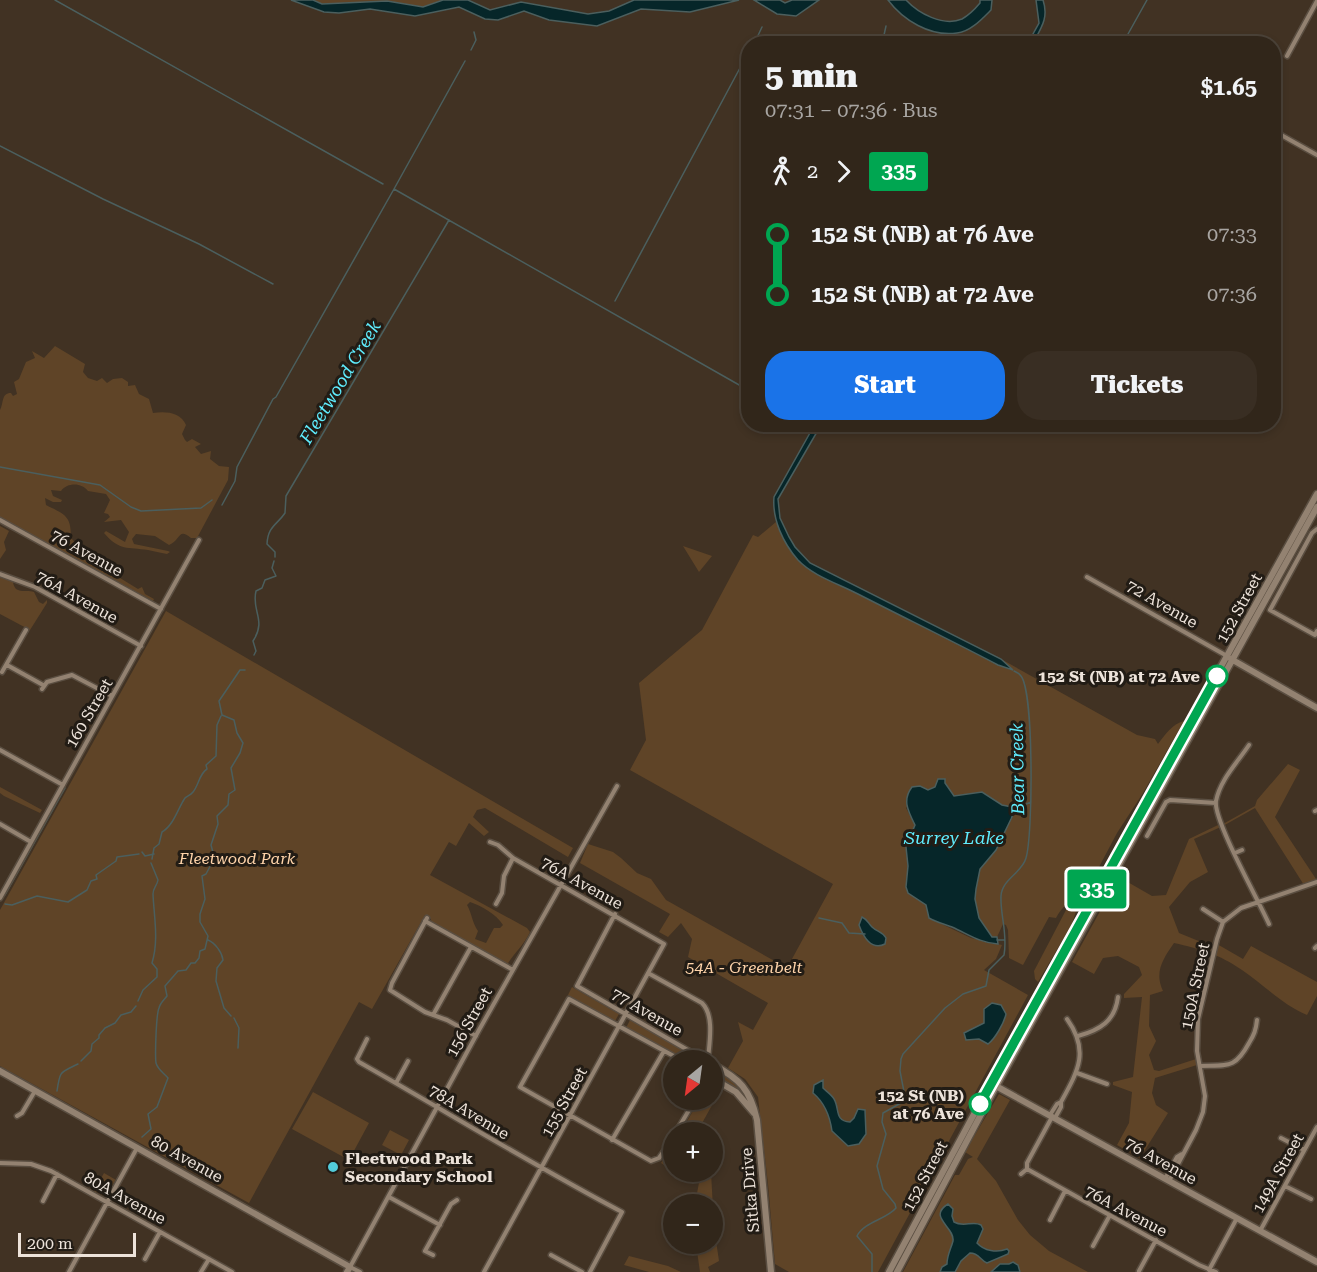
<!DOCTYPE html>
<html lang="en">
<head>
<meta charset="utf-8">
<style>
	:root { --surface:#31261a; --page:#392e23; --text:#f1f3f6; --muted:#a8a5a2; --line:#4c4339; --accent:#1a73e8 }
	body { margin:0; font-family:"Roboto Serif",serif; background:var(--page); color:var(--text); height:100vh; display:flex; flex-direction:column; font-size:22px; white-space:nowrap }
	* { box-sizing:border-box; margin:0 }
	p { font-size:20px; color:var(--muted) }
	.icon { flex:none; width:33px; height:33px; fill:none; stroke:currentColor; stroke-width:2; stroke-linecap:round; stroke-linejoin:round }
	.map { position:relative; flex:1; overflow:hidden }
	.sheet { position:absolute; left:741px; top:36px; width:540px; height:396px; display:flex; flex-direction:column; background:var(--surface); border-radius:24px; box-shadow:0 3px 9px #0003,0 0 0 2px var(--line) }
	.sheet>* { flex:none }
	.badge { padding:0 12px; border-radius:4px; font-size:21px; line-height:39px }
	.needle { width:39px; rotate:209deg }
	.buttons { position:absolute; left:663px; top:1050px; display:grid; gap:12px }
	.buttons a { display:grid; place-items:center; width:60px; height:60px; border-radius:50%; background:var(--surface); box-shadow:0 3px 9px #0003,0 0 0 2px var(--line); font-size:30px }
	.scale { position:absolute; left:18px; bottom:15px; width:118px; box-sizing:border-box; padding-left:6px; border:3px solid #ede3da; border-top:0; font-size:16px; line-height:21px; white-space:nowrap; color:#ede3da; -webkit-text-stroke:4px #221c15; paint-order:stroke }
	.map>.badge { position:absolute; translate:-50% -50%; box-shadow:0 0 0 3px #fff }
	.legs { display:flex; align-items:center; gap:9px; height:66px; padding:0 24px; font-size:20px }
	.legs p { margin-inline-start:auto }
	.head { display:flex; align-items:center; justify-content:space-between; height:102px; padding:0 24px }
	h1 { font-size:33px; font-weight:800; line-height:45px }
	.action { display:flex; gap:12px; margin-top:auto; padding:12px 24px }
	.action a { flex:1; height:69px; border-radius:24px; background:var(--accent); color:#fff; font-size:24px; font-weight:800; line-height:69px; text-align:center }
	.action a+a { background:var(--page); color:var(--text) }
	ul { padding:0 24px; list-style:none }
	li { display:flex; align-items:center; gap:21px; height:60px; font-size:22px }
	li i { display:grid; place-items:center; width:9px; height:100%; margin:0 8px; background:currentColor }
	li i::after { content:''; width:15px; height:15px; margin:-8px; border:4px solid; border-radius:50%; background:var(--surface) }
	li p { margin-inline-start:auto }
	li:first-child i { background:linear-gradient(#0000 50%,currentColor 0) }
	li:last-child i { background:linear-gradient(currentColor 50%,#0000 0) }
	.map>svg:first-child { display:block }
	.green { fill:#5f4427; fill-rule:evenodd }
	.water { fill:#062629; stroke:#4b5f5e; stroke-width:1.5 }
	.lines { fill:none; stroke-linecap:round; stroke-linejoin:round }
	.stream { stroke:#4b5f5e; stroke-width:1.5 }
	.street-casing { stroke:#5a4e41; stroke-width:7 }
	.secondary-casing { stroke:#5a4e41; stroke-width:9 }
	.street { stroke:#938271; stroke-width:4 }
	.secondary { stroke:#938271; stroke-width:6 }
	.line-1-casing { stroke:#fff; stroke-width:14 }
	.line-1 { stroke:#00a651; stroke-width:9 }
	.stop-1-dot { fill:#fff; stroke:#00a651; stroke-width:3 }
	.poi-dot { fill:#52cbda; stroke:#221c15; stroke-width:2 }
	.labels { text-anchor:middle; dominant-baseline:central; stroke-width:6; stroke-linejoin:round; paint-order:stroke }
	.street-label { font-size:16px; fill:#ede3da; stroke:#221c15 }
	.stop-label { font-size:16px; font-weight:bold; fill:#ede3da; stroke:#221c15; text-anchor:end }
	.park-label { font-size:16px; font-style:italic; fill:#ffd4aa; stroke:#221c15 }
	.poi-label { font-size:16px; font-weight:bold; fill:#ede3da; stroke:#221c15; text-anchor:start }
	.water-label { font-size:18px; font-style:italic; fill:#5fecfd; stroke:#221c15 }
</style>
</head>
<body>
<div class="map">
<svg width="1317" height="1272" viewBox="0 0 1317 1272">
	<rect width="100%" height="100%" fill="#413223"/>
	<path class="green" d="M313 0H443L423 7 387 1 322 4Z
		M55 346 85 364 83 372 88 378 97 381 102 378 107 383 113 379 122 378 128 382V386L135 385 139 394 149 399 153 413C165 411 181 412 186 425L182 434 185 440 187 442 192 439 201 444 195 447 201 454 211 451 210 459 219 466 229 467 228 480 197 538H191C178 527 181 540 169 545L155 536 136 534 132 539 134 544 168 551 170 552 167 554C160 553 154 551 148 550 128 547 119 551 104 533L106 531 125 542 129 532 121 520 104 522 110 517 108 514 104 513 110 500 106 494 88 491C82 483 68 482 61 491L51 490 53 496 62 500 61 502H53L45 498 46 505C66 515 71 516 71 538L81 549 99 553 102 564 109 562 110 567 115 569 114 573 118 574 120 578 138 589 142 587 145 594 154 599 153 601 0 517V410C4 403 1 393 11 393L13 396 17 394 14 382 19 379 26 362 35 358 32 351 44 358Z
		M776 522C786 542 794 558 812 570L998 665 1011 670 1001 659 1137 735 1155 739 1158 744C1165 735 1172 724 1184 721L1143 793 1117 833 1081 901C1067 902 1063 906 1056 918L1049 917 1023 965 1009 958 1008 930 1006 925 1003 924 997 937H992L979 918 975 899 976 889 980 869 996 850 1002 805 982 792 954 796 945 783V779L935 787 928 790 920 786 906 808 915 825 906 847 908 866 906 887 908 893 926 905 929 918 971 938 1002 945 996 959 984 970 1028 995 878 1272H789L775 1264 768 1184 758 1097 745 1079 728 1068 743 1041 738 1022 753 1030 768 1003 688 957 692 939 681 923 668 937 659 932 670 914 580 863 588 844 613 852 621 858 637 873 651 879 666 900 787 968 833 884 630 770 646 740 639 683 702 630 753 535 758 537Z
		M0 526 9 531 4 542 6 550 0 559Z
		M683 546 712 556 699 572Z
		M0 577 13 582C15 595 25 589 34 592L39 602 43 604 47 600V603L30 630 0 614Z
		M166 611 573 848 568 857 485 808 477 810 473 817 489 832 484 836 469 823 456 846 449 842 430 875 527 928 530 932C524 945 514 953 507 965L432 923 430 917 425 915 372 1009 359 1002 249 1203 0 1066V910ZM470 902C482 906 496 914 503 925L500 928H494L486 943 475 939 478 931C472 922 472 914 467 905Z
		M1288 764 1300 770 1275 817 1316 879 1304 885 1255 808 1223 826 1194 839 1208 872 1190 882 1169 907 1179 933 1206 944H1217L1243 959 1251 946 1317 982V996L1307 1015C1283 1005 1264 985 1242 970 1219 954 1200 949 1174 943 1163 959 1154 972 1163 991L1150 995 1149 1026 1156 1041 1149 1055 1154 1070 1159 1071 1196 1059 1197 1065 1155 1078 1152 1093 1156 1105 1168 1113 1140 1158 1117 1145 1129 1123 1132 1092 1113 1085V1082L1133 1077 1142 997 1124 998V994L1142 975 1139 967 1118 956 1103 958 1094 974 1072 962 1119 877 1152 896 1166 895 1189 839 1218 825 1223 824 1255 806 1257 800Z
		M0 787 42 810 40 813 4 796 0 793Z
		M1066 910 1076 911 1072 924 1038 982 1035 979 1034 971Z
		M572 987 619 1014 615 1021 568 995Z
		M630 1020 702 1060H685L626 1028Z
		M713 1066 737 1081 752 1106 742 1094 713 1077Z
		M713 1084 721 1089 701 1125 703 1132H681L699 1100H712Z
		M313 1092 369 1123 349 1160 292 1129Z
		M999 1094 1010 1100 977 1159 996 1181 1018 1220 1030 1235 1049 1251 1088 1272H903L955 1175H959L968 1159 973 1157 965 1152Z
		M390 1130 409 1140 401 1155 382 1145Z
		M673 1144V1170L661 1163Z
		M701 1172H711L714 1227 719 1261 708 1267 710 1272H700L696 1244H712V1204H695Z
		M104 1173 116 1180 104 1196 94 1191Z
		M629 1256 668 1266 681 1272H649L624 1265Z"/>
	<path class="water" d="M291 0H313L322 4 387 1 423 7 443 0H468L490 10 521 2 588 14 609 11 634 0H739L690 12 641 9 597 26 549 20 524 11 498 20 485 19 459 7 415 16 370 9 339 13 324 12Z
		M754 0H780L785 3 792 0H819L796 16 777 14Z
		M888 0H906C918 13 943 27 962 19 969 15 975 9 980 3V0H992L991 10C982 19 970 32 957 33 930 37 903 20 888 0Z
		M1036 0H1043C1049 18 1041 28 1033 43H1028L1039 23Z
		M815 424 821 425 778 499 780 518 789 537 795 547 810 563 1001 659 1013 670 998 665C952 641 905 618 858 594 839 584 813 576 798 560 783 543 772 519 774 497Z
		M938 779H945V783L954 796 982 792 1002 805 1012 807 1014 812 1011 819 996 850 980 869 976 889 975 899 979 918 992 937H997L998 944C980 943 968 934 952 927 944 924 936 922 929 918L926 905 908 893 906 887 908 866 906 847 915 825C908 811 902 800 912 787L920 786 928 790 935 787Z
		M862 917C868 920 868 923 872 927 877 932 882 931 886 938L885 944C871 951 863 936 859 925Z
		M992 1003 1001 1005 1006 1014C1004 1023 995 1039 988 1044L979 1039 966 1040 964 1033 984 1023V1009Z
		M823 1080V1088C826 1091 832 1095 834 1099 840 1109 834 1121 850 1122L854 1118 858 1109 865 1110 866 1134 859 1144 848 1146 832 1131C830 1117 825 1103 813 1093L814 1085Z
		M948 1204 953 1209 952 1216 954 1222C964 1228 973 1220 981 1225L983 1229 977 1243C984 1251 997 1253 1007 1249L1009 1251 1008 1254 987 1263C980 1260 979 1253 970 1253L961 1261 955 1272H940L942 1267 947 1264C947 1255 951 1249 953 1241 955 1227 927 1217 948 1204Z
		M1013 1262 1018 1265 1020 1272H991L1000 1264H1009Z"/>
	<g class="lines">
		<path class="stream" d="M55 0 383 184
			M1128 34 1147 0
			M754 44 762 27
			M882 44 886 26
			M471 50 476 40 474 32
			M465 61 394 189 748 390
			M0 146 103 199 199 244 273 284
			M615 301 748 53
			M0 467 100 485 131 507 141 511 201 508 212 500
			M222 505 235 481 237 467 273 399 276 397 394 189
			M275 557V552L267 544C268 526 277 525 285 513L286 496 449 220
			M254 655 256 651 253 641C267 620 251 611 256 591L262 588 265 580 276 576 272 568 274 561
			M1013 810 1031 802
			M142 852 145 856 154 854
			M214 856 211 845 218 824 217 816 228 805 229 794 235 790 231 768 240 753 243 743 237 733 234 720 222 715 219 701 240 670H245
			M152 859 154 848 159 844 162 832C174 825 178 808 185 798 187 796 191 795 193 792 199 785 199 774 207 769L206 765 216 756 217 725 221 716
			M5 895 65 788
			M5 904 12 905 37 896 68 902 87 890 91 881 97 879 96 875 116 861 117 857 139 854
			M819 918 842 923 849 933 865 934
			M208 940C215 943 222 952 223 960L217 968 216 981 224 1008 231 1016
			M997 940H1005
			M138 1001 143 990 157 977V969L152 963C159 940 154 917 153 894 153 888 157 886 158 880L151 863
			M234 1018 239 1028 238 1048
			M81 1061 91 1051 92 1044 99 1038V1035L105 1028 115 1023 121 1015 131 1012 136 1006
			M57 1091C60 1070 60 1073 78 1064
			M142 1137 151 1129 148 1114 157 1107 168 1078C164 1073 158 1070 156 1063 155 1056 156 1015 159 1008 160 1003 164 1000 167 996L165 986 178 971 186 970 191 963H195L199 958 200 951 205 949 208 936 200 922V914L205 899 202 876 206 874 213 861
			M872 1272V1254L857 1236C864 1222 887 1219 896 1208L895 1204 883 1189 877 1166 886 1134 882 1122 883 1113 901 1103 905 1097 900 1071 901 1059 903 1054 945 1008 963 994 986 986 989 970 1004 955C1008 934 1000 915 1001 896 1002 879 1022 873 1026 858 1033 835 1034 693 1021 676 1019 673 1016 672 1014 671"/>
		<defs>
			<path id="street" d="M1287 56 1317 1
				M1274 131 1317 155
				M0 520 161 609
				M1317 529 1312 533 1270 610 1315 635 1317 631
				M0 574 35 587 141 646
				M1087 577 1227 656
				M7 665 43 685
				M2 672 26 630
				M42 689 47 682 72 675 112 696
				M1249 745C1237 763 1220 780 1216 801 1213 820 1259 901 1269 924
				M0 750 63 785
				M1315 811 1317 810
				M0 824 31 842
				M1147 836 1166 802 1170 800 1216 803
				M1235 853 1242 850
				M0 898 199 540
				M496 904 502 893 504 876 513 858
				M1203 909 1223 922
				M615 914 577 986 705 1060
				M427 918 392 983 390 990 425 1012 447 1020 476 1036
				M425 921 513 970
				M1315 948 1317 946
				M648 973 702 1003C715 1016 709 1044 708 1060
				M433 1015 471 947
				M1078 1036C1100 1030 1115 1021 1118 997
				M367 1039 357 1059 359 1062C447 1112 533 1165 622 1212L590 1272
				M1200 1066C1228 1065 1235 1069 1249 1043 1254 1035 1256 1030 1257 1020
				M1077 1073 1107 1084
				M396 1083 408 1061
				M1050 1115 1057 1104 1061 1102C1078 1071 1090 1051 1067 1019
				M17 1116 22 1113 35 1091
				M1055 1118 1061 1107V1102
				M676 1132 695 1100
				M674 1137 659 1158 651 1161 520 1087 569 999 681 1060
				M1281 1138 1304 1150
				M612 1140 664 1051
				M0 1163 31 1164 51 1171 232 1272
				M1027 1169 1199 1265 1216 1272
				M1027 1169V1163L1052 1117
				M1021 1174 1027 1169
				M1165 1179 1177 1157 1182 1154
				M1169 1181 1196 1130 1203 1112 1205 1096 1197 1051 1198 1019 1217 939 1223 922 1241 908 1317 882
				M1285 1186 1311 1199
				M389 1197 440 1225
				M43 1201 57 1174
				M1050 1220 1065 1191
				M1260 1231 1317 1127
				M1093 1246 1110 1215
				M433 1255 425 1251 451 1204 457 1200
				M551 1255 582 1272
				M145 1259 160 1232
				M1209 1270 1237 1218
				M1139 1271 1156 1240
				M69 1272 137 1148
				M201 1272 209 1259
				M360 1272 350 1267 479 1030 617 786
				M484 1272 664 944 513 858 498 845 490 842"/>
			<path id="secondary" d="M1231 659 1317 708
				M712 1064C740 1079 750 1089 757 1120L771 1272
				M0 1071 350 1267 347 1272
				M712 1078 736 1092 754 1113
				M994 1085 1317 1262
				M889 1272 1036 999 1317 494
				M897 1272 993 1092 1317 507"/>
		</defs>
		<use href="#street" class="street-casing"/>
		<use href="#secondary" class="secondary-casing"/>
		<use href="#street" class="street"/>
		<use href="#secondary" class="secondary"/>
	</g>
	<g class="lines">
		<defs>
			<path id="line-1" d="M980 1104 1217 676"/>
		</defs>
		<use href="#line-1" class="line-1-casing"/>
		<use href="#line-1" class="line-1"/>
	</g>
	<g class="stop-1-dot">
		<circle cx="1217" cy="676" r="10"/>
		<circle cx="980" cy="1104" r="10"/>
	</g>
	<circle class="poi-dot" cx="333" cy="1167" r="6"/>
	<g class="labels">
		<g class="street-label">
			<text transform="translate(87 553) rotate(29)">76 Avenue</text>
			<text transform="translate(77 597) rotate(29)">76A Avenue</text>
			<text transform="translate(1162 604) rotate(30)">72 Avenue</text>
			<text transform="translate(1239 608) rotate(-61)">152 Street</text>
			<text transform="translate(89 713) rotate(-60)">160 Street</text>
			<text transform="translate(582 883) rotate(29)">76A Avenue</text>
			<text transform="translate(1195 986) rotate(-78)">150A Street</text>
			<text transform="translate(647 1012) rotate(30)">77 Avenue</text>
			<text transform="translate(469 1022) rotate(-61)">156 Street</text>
			<text transform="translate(564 1102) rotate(-61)">155 Street</text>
			<text transform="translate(469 1112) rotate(31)">78A Avenue</text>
			<text transform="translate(187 1159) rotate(29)">80 Avenue</text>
			<text transform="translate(1161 1161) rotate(29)">76 Avenue</text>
			<text transform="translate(1278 1173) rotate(-61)">149A Street</text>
			<text transform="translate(925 1176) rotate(-62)">152 Street</text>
			<text transform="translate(750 1190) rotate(-95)">Sitka Drive</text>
			<text transform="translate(125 1198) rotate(29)">80A Avenue</text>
			<text transform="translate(1126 1211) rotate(28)">76A Avenue</text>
		</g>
		<g class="stop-label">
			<text x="1200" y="676">152 St (NB) at 72 Ave</text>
			<text x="964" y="1095">152 St (NB)<tspan x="964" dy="18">at 76 Ave</tspan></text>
		</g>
		<g class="park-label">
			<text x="237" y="858">Fleetwood Park</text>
			<text x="744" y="967">54A - Greenbelt</text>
		</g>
		<g class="poi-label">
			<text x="345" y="1158">Fleetwood Park<tspan x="345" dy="18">Secondary School</tspan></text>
		</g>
		<g class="water-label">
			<text transform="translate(340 382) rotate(-59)">Fleetwood Creek</text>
			<text transform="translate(1017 769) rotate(-91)">Bear Creek</text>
			<text x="954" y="837">Surrey Lake</text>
		</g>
	</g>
</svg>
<div class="buttons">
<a><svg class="needle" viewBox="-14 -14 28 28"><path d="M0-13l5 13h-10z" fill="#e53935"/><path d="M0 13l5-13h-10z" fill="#a8a5a2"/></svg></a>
<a>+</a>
<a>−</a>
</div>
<div class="scale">200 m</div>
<b class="badge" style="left:1097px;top:889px;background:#00a651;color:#fff">335</b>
<section class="sheet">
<div class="head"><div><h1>5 min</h1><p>07:31 – 07:36 · Bus</p></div><b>$1.65</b></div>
<div class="legs"><svg class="icon" aria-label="walk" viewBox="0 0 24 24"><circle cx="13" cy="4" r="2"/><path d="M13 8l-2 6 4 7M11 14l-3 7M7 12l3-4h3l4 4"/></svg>2<svg class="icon" aria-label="forward" viewBox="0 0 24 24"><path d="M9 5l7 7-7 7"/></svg><b class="badge" style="background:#00a651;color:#fff">335</b></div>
<ul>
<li><i style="color:#00a651"></i><b>152 St (NB) at 76 Ave</b><p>07:33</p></li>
<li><i style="color:#00a651"></i><b>152 St (NB) at 72 Ave</b><p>07:36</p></li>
</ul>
<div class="action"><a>Start</a><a>Tickets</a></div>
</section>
</div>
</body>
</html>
